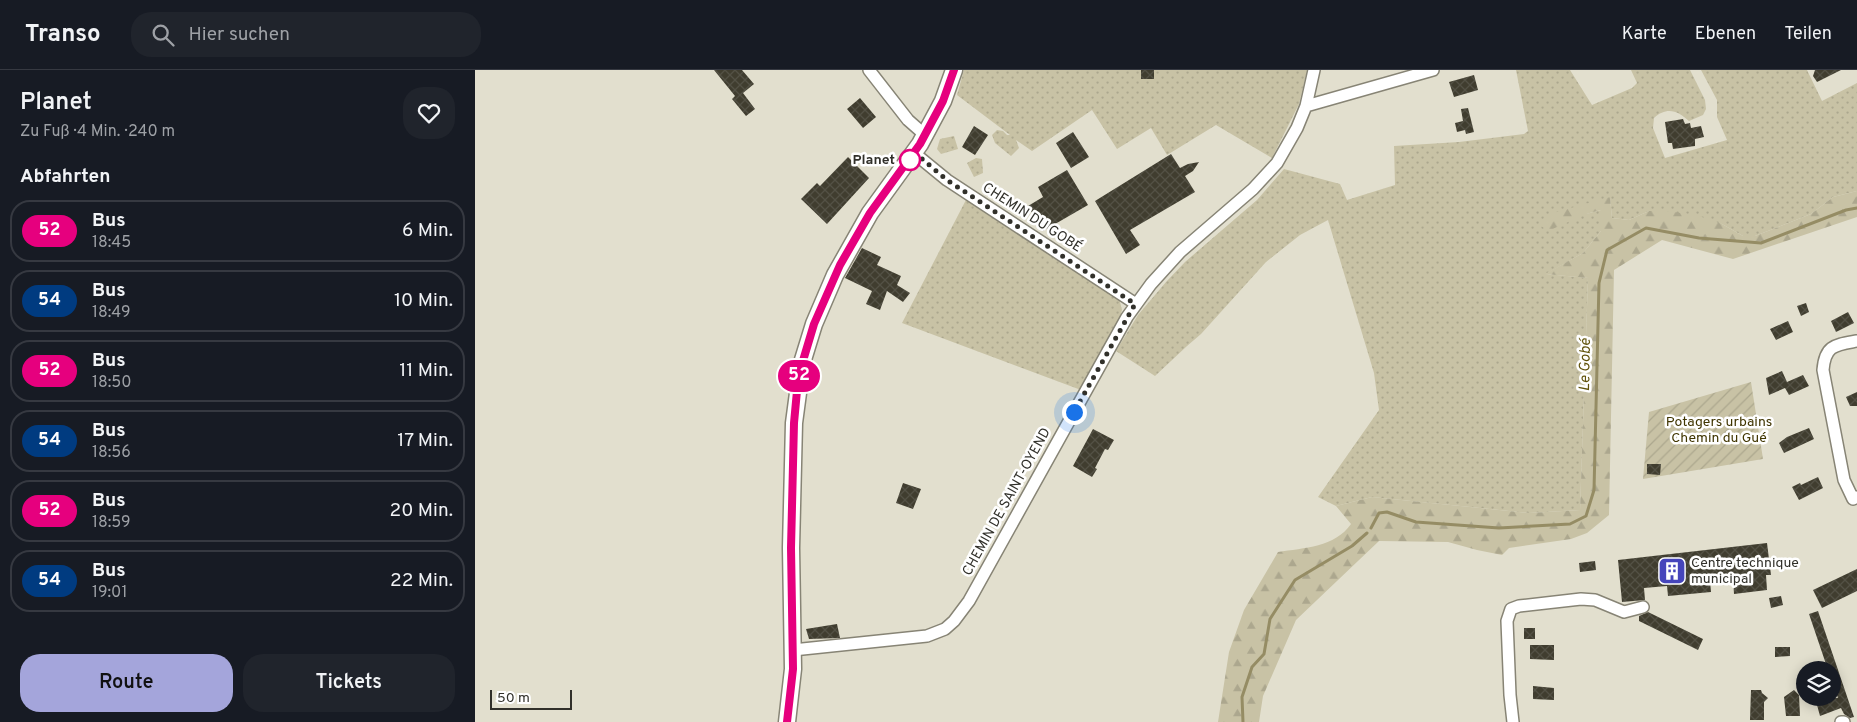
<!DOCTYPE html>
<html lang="de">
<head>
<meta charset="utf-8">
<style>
	:root { --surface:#171b24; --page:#20242c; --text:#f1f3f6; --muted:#9ea1a6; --line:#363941; --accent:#a4a5db }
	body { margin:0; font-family:Overpass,sans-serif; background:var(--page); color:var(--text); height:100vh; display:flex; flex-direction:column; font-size:19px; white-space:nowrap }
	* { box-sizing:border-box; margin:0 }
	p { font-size:16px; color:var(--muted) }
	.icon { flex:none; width:28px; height:28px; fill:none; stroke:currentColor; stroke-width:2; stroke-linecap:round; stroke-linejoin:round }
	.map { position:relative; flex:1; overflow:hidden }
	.side { display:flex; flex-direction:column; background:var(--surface); width:475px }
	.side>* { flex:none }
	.badge { padding:0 10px; border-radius:16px; font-size:18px; line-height:32px }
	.buttons { position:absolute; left:1321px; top:591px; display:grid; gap:10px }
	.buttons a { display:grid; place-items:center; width:45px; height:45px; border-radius:50%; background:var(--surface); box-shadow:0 2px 12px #0003; font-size:25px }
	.scale { position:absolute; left:15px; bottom:12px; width:82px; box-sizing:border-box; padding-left:5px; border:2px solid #31302a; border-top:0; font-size:14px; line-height:18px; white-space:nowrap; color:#31302a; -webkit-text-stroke:4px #fff; paint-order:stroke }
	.you { position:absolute; width:25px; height:25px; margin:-12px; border:4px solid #fff; border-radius:50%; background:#1a73e8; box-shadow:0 0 0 8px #1a73e833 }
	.map>.badge { position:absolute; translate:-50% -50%; box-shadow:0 0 0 2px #fff }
	h2 { padding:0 20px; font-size:19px; line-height:45px }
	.round { display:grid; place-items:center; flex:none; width:52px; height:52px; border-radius:20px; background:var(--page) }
	.overview { display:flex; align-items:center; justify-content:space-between; height:85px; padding:0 20px }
	h1 { font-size:24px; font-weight:600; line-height:38px }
	.button { display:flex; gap:10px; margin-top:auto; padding:10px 20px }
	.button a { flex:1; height:58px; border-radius:20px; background:var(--accent); color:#111; font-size:20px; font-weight:600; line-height:58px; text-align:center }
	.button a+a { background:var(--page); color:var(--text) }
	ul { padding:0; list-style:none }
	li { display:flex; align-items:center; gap:15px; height:62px; margin:0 10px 8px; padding:0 10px; border:2px solid var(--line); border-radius:20px }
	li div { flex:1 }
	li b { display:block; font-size:19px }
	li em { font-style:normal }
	li .badge { min-width:55px; font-weight:700; text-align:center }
	header { display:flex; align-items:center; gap:30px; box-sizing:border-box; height:70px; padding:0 25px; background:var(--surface); border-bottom:1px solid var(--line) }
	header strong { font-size:24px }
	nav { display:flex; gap:28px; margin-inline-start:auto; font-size:18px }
	.search { width:350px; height:45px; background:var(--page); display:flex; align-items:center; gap:12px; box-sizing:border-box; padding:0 18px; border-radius:20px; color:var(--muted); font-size:19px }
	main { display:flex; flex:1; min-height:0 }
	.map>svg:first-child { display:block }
	.grass { fill:url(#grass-dots) }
	.forest { fill:url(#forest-firs) }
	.garden { fill:url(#garden-furrows) }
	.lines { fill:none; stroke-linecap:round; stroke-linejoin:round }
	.stream { stroke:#958c64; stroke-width:3 }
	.building { fill:url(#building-cross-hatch) }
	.street-casing { stroke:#878475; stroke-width:14 }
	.secondary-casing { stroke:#878475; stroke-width:19 }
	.street { stroke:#fff; stroke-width:11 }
	.secondary { stroke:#fff; stroke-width:16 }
	.line-casing { stroke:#fff; stroke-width:11 }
	.line { stroke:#e6007e; stroke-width:8 }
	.walk { stroke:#31302a; stroke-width:5; stroke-dasharray:0 9 }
	.stop-dot { fill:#fff; stroke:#e6007e; stroke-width:2.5 }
	.labels { text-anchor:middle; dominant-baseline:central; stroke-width:5; stroke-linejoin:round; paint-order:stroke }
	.stop-label { font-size:14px; font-weight:bold; fill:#31302a; stroke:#fff; text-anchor:end }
	.street-label { font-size:14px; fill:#31302a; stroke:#fff }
	.park-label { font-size:14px; fill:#403500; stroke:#fff }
	.poi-label { font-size:14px; fill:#31302a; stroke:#fff; text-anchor:start }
	.water-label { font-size:15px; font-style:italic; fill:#60520a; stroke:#fff }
</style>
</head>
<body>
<header>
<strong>Transo</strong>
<div class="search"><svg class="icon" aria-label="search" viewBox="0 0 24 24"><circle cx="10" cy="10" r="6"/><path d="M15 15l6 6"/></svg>Hier suchen</div>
<nav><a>Karte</a><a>Ebenen</a><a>Teilen</a></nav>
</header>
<main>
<section class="side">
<div class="overview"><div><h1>Planet</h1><p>Zu Fuß · 4 Min. · 240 m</p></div><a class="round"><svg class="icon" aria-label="heart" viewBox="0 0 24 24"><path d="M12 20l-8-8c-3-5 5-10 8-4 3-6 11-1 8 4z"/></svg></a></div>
<h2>Abfahrten</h2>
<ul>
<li><span class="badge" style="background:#e6007e;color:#fff">52</span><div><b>Bus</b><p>18:45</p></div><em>6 Min.</em></li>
<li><span class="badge" style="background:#003b80;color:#fff">54</span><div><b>Bus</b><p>18:49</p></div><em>10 Min.</em></li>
<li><span class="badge" style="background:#e6007e;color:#fff">52</span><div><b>Bus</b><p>18:50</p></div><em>11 Min.</em></li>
<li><span class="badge" style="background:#003b80;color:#fff">54</span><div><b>Bus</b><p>18:56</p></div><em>17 Min.</em></li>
<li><span class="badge" style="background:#e6007e;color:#fff">52</span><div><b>Bus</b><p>18:59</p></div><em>20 Min.</em></li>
<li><span class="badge" style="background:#003b80;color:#fff">54</span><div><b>Bus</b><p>19:01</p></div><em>22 Min.</em></li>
</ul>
<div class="button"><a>Route</a><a>Tickets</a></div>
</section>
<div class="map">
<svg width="1382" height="652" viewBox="0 0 1382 652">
	<defs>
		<pattern id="grass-dots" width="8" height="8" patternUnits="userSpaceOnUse" patternTransform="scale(1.25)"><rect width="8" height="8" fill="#c8c2a5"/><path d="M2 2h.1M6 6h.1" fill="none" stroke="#aca78e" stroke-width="1.8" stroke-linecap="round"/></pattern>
		<pattern id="forest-firs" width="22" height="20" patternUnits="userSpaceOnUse" patternTransform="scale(1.25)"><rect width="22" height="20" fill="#c8c2a5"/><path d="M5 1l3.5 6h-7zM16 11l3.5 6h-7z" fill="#aca78e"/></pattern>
		<pattern id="garden-furrows" width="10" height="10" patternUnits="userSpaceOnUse" patternTransform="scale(1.25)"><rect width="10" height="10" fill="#c8c2a5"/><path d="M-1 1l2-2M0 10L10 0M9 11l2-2" fill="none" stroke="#aca78e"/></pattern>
		<pattern id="building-cross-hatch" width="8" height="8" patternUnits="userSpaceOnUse" patternTransform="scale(1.25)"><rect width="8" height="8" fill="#403d2f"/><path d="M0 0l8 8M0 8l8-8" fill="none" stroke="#535145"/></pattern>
	</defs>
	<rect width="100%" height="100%" fill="#e2dfce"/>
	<path class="grass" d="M489 0H832L824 34 797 88 741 55 692 85 676 58 642 79 617 40 557 81 541 70 544 78 536 86 520 73 517 65 522 60 528 61 532 65H535L482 25Z
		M1041 0H1095L1117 35 1157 18 1162 13 1156 0H1215L1230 30 1231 39 1228 45 1214 51C1203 41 1192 36 1179 48L1178 58 1190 88 1252 70 1242 47V30L1226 0H1332L1347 31 1382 13V121L1358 127 1336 144 1280 166H1268L1247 154 1174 141 1154 150 1137 148 1135 128 1111 144 1126 140V161L1108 183 1071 204 1113 208 1105 440 1054 443 897 427 861 436 843 427 904 340 899 303 853 150 825 165 791 192 726 264 712 276 680 306 641 281 663 245 691 212 710 192 782 130 809 99 865 114 872 130 920 115 919 76 984 72 1049 64 1053 61Z
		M479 66 483 79 466 84 462 79 465 69Z
		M501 88 507 89 508 103 499 107 492 93Z
		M492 128 644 228 647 240 645 247 606 320 427 253Z"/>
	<path class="forest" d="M1382 121V147L1258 189 1187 170 1139 200 1134 445 1112 463 1096 469 1034 478 1027 485 1002 480 973 472 904 471 821 550 788 626 784 652H743L754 582 769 540 803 482C829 478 860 477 876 454L861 436 897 427 1054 443 1105 440 1113 208 1070 204 1108 183 1126 161V140L1111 144 1073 161 1065 155 1071 145 1135 127 1137 148 1154 150 1174 141H1191L1221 145 1247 154 1268 166H1280L1336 144 1358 127Z"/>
	<path class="garden" d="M1276 312 1288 389 1168 409 1174 342Z"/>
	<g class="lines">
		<path class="stream" d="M896 458 904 443 912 442 941 452 1024 458 1095 454 1111 446 1119 420 1124 213 1132 180 1171 158 1224 168 1286 173 1371 140 1382 138
			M768 652 767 627 777 597 789 584 795 549 820 510 877 476 892 463"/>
	</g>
	<path class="building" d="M239 0H267L279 14 268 23 280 39 271 46 257 29 260 26Z
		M666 0H679V9H666Z
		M1340 0H1366L1342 12 1338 6Z
		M999 5 1003 20 979 27 974 12Z
		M385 28 401 47 388 58 372 39Z
		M993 38 999 62 991 64 990 60 982 62 980 53 988 51 986 39Z
		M1208 49 1210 54 1215 53 1216 58 1226 56 1229 67 1220 69V76L1198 79 1197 73H1193L1190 52Z
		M499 56 513 65 500 85 487 77Z
		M598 62 614 87 596 98 581 73Z
		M696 84 705 98 713 94 724 92 718 101 710 106 720 122 655 160 665 175 651 184 620 131Z
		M373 87 394 108 352 154 326 129 342 113 345 116Z
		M592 100 613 135 568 161 553 136 568 127 563 117Z
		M387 178 406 187 402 195 426 206 422 215 435 223 428 232 412 221 405 240 391 234 397 221 370 208Z
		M1331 233 1334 242 1326 246 1322 236Z
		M1373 242 1379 253 1361 262 1356 251Z
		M1313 251 1318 262 1301 270 1295 259Z
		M1307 301 1312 312 1328 305 1334 316 1314 325 1310 318 1294 325 1291 308Z
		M1382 322V336H1375L1371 327Z
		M1334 358 1339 369 1309 383 1304 373 1312 367Z
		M618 359 639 370 633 380 630 379 620 398 622 399 617 407 598 396Z
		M1172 394H1186L1185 405 1172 404Z
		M1343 407 1348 418 1324 430 1317 417 1325 413 1326 415Z
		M428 413 446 419 438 439 421 433Z
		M1292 473 1296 505H1291L1292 520 1259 524 1258 508 1235 511 1236 522 1193 526 1192 516 1169 518 1170 530 1147 532 1143 490Z
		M1120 491 1121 500 1105 502 1104 493Z
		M1382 499V521L1347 538 1338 520Z
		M1306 526 1308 535 1296 538 1294 528Z
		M1343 541 1379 647 1375 648 1369 644 1366 638 1345 646 1342 635H1343L1340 628H1363L1358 613V600H1353L1334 544Z
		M1173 542 1228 569 1223 580 1164 551V546Z
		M362 554 365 568 334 569 331 559Z
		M1049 558H1060V569H1049Z
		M1055 575H1079V590L1055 589Z
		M1300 577H1315V586L1300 587Z
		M1058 616 1079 618V630L1058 629Z
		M1276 620H1286L1287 623 1293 628 1289 632V650H1275Z
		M1319 620 1324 625 1325 646H1311L1309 627Z"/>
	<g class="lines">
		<defs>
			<path id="street" d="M394 0 433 50 450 65
				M831 36 958 0
				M439 83 472 110 661 234
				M1382 271C1360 275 1350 275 1348 300L1369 410 1378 429 1382 427
				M318 580 452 566 470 559 479 551 494 531 652 247 676 214 705 182 778 119 802 93 822 58 831 36 839 0
				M1038 652 1035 625 1032 551 1036 539 1044 536 1106 529 1120 530 1149 542 1168 537
				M1366 652H1369"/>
			<path id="secondary" d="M312 652 318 599 316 478 319 353 327 293 339 254 360 205 395 143 445 74 468 31 479 0"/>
		</defs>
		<use href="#street" class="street-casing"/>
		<use href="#secondary" class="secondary-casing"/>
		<use href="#street" class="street"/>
		<use href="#secondary" class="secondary"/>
	</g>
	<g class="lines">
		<defs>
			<path id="line" d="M312 652 318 599 316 478 319 353 323 310 327 294 339 254 365 195 395 143 445 74 468 31 479 0"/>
		</defs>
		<use href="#line" class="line-casing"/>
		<use href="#line" class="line"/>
		<path class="walk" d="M435 90 440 83 472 110 660 234 599 342"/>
	</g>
	<defs>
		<symbol id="building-square" viewBox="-11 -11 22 22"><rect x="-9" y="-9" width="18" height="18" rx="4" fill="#4645bb" stroke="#fff"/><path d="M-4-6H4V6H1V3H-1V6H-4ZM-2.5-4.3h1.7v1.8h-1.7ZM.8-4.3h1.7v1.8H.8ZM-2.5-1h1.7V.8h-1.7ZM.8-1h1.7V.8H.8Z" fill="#fff"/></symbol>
	</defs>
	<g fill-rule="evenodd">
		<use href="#building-square" x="1181" y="485" width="32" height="32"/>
	</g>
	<circle class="stop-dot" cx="435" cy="90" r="10"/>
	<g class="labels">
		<g class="stop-label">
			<text x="420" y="90">Planet</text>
		</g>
		<g class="street-label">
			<text transform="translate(557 148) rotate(33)">CHEMIN DU GOBÉ</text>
			<text transform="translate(532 432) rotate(-61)">CHEMIN DE SAINT-OYEND</text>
		</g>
		<g class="park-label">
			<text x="1244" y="352">Potagers urbains<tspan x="1244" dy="16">Chemin du Gué</tspan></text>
		</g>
		<g class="poi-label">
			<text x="1216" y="493">Centre technique<tspan x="1216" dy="16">municipal</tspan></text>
		</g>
		<g class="water-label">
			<text transform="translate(1111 295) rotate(-89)">Le Gobé</text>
		</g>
	</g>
</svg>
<div class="buttons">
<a><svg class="icon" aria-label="layers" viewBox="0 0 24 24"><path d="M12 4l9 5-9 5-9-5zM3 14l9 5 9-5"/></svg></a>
</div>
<div class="scale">50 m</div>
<div class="you" style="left:599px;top:342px"></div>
<b class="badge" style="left:324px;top:306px;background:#e6007e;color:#fff">52</b>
</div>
</main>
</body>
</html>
